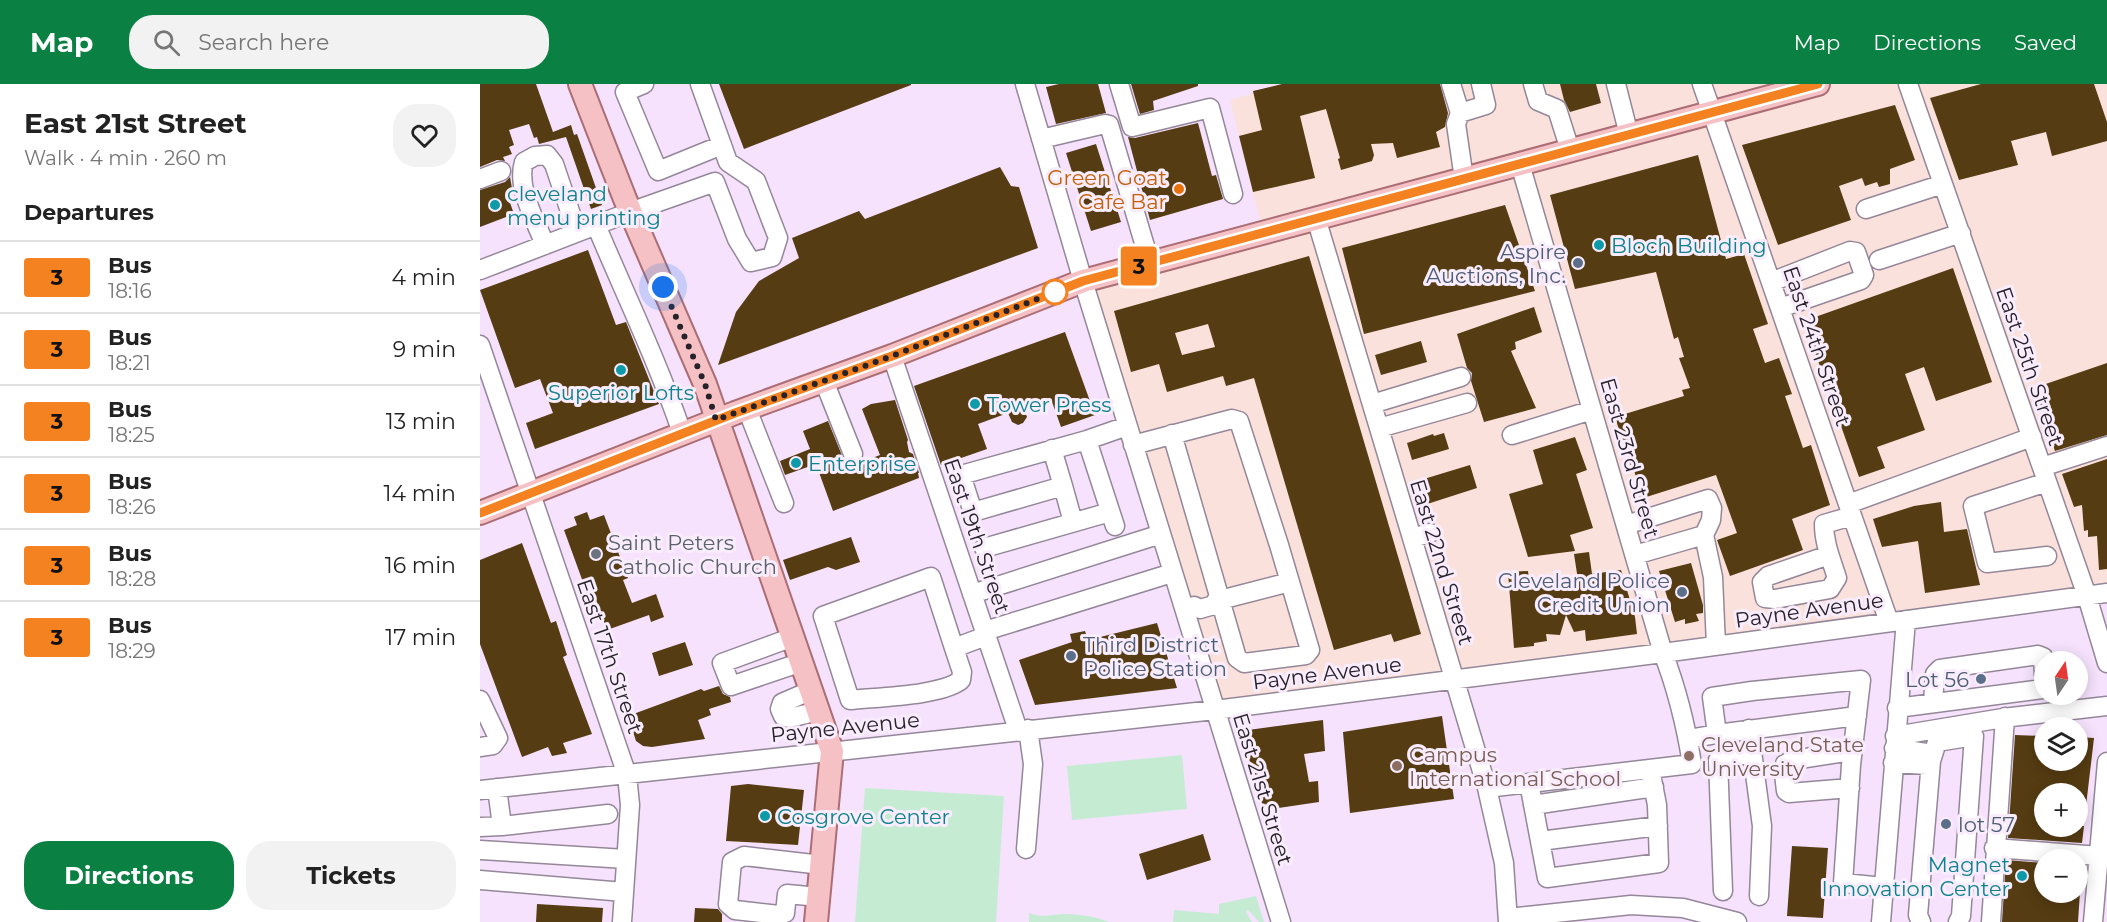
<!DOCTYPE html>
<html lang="en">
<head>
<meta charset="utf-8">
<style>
	:root { --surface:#fff; --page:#f2f2f2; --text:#222; --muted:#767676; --line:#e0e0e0; --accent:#0b8043 }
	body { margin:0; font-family:Montserrat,sans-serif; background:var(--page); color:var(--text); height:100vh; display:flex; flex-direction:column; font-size:22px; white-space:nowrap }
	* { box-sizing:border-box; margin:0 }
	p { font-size:20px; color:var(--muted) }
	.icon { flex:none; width:33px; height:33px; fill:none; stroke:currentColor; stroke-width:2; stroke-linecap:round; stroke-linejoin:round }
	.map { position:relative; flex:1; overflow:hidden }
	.side { display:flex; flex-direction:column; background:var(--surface); width:480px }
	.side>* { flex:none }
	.badge { padding:0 12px; border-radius:4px; font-size:21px; line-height:39px }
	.needle { width:39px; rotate:13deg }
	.buttons { position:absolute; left:1554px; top:567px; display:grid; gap:12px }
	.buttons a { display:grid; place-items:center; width:54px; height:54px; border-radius:50%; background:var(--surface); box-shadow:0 3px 15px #0003; font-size:30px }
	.you { position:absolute; width:30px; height:30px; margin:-15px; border:4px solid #fff; border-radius:50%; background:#1a73e8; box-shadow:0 0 0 9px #1a73e833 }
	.map>.badge { position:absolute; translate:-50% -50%; box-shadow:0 0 0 3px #fff }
	h2 { padding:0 24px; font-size:22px; line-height:54px }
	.round { display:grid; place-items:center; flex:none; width:63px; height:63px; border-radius:24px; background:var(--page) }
	.summary { display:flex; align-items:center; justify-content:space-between; height:102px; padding:0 24px }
	h1 { font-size:28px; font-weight:700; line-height:45px }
	.action { display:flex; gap:12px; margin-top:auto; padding:12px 24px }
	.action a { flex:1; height:69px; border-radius:24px; background:var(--accent); color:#fff; font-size:24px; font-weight:700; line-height:69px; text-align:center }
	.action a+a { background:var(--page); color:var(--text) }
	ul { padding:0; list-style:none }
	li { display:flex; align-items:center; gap:18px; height:72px; padding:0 24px; border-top:2px solid var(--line) }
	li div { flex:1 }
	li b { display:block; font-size:22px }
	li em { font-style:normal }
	li .badge { min-width:66px; font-weight:700; text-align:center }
	header { display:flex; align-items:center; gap:36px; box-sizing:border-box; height:84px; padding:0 30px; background:var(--accent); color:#fff }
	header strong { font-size:28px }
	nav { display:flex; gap:33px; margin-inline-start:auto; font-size:21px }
	.search { width:420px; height:54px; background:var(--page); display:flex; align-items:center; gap:15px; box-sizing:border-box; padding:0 21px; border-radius:24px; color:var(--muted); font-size:22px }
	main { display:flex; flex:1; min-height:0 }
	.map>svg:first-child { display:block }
	.built { fill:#f6e2fd; fill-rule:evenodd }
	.industrial { fill:#fbe1db }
	.green { fill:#c5ecd3 }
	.building { fill:#553c12; fill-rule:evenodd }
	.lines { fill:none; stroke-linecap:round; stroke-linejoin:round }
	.minor-casing { stroke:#948799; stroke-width:21 }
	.major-casing { stroke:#aa6e74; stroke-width:26 }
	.minor { stroke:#fff; stroke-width:18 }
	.major { stroke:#f6c1c4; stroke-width:22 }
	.line-casing { stroke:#fff; stroke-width:14 }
	.line { stroke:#f58220; stroke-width:9 }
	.walk { stroke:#272129; stroke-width:6; stroke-dasharray:0 10.8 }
	.food-dot { fill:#e8710a; stroke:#f9edfd; stroke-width:2 }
	.culture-dot { fill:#0f9aa8; stroke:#f9edfd; stroke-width:2 }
	.service-dot { fill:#5c6f8a; stroke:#f9edfd; stroke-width:2 }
	.stop-dot { fill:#fff; stroke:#f58220; stroke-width:3 }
	.worship-dot { fill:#6b7280; stroke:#f9edfd; stroke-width:2 }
	.education-dot { fill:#8d6e63; stroke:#f9edfd; stroke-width:2 }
	.labels { text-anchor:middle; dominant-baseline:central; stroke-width:6; stroke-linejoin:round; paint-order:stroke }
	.food-label { font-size:21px; fill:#c56008; stroke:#f9edfd; text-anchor:end }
	.culture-label { font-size:21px; fill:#0d838f; stroke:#f9edfd; text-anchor:start }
	.service-label { font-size:21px; fill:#4e5e75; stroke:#f9edfd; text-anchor:end }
	.street-label { font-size:21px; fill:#272129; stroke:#f9edfd }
	.worship-label { font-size:21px; fill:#5b616d; stroke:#f9edfd; text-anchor:start }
	.education-label { font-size:21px; fill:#785e54; stroke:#f9edfd; text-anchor:start }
</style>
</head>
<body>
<header>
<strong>Map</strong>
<div class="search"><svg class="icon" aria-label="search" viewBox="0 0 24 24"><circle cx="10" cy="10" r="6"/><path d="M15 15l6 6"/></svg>Search here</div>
<nav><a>Map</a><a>Directions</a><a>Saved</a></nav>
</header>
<main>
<section class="side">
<div class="summary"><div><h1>East 21st Street</h1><p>Walk · 4 min · 260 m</p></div><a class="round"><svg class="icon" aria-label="heart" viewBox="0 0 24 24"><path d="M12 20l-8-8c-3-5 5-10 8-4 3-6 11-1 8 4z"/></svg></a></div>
<h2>Departures</h2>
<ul>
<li><span class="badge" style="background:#f58220;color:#111">3</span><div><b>Bus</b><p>18:16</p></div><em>4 min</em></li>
<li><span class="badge" style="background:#f58220;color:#111">3</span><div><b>Bus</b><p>18:21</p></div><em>9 min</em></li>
<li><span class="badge" style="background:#f58220;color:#111">3</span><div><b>Bus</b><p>18:25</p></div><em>13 min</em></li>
<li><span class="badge" style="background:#f58220;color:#111">3</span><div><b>Bus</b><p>18:26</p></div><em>14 min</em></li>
<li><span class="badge" style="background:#f58220;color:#111">3</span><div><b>Bus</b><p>18:28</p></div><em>16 min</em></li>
<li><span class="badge" style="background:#f58220;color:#111">3</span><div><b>Bus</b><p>18:29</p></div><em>17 min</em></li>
</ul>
<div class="action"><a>Directions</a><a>Tickets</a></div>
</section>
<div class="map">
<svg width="1627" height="838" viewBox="0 0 1627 838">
	<rect width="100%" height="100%" fill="#f9edfd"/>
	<path class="built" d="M0 0H805L1627 509V838H0ZM1564 578H1598V610H1564ZM1564 644H1598V676H1564ZM1564 710H1598V742H1564ZM1564 776H1598V808H1564Z"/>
	<path class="industrial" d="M806 0H1627V509L735 626 602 197 783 148 750 16Z"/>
	<path class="green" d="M702 671 707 725 592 736 587 682Z
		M385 704 524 712 516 838H375Z
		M776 812 784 838H779L768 826 766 828 772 838H693L694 826 739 830V820Z
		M549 829C561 834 570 831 582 830 598 830 614 832 629 838H549Z"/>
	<path class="building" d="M0 0H56L73 48 91 41 94 51 97 50 122 121 111 125 86 53 59 60 57 53 54 54 49 40 29 46 34 61 29 63 32 70 23 73 25 77 17 76 0 83Z
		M239 0H431V1L264 65Z
		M579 0H618L626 29 576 40 566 3Z
		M651 0H718V2L673 17 674 26 660 30Z
		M802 0H960L968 29 965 43 956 48 960 63 917 74 913 59 891 60 894 71 892 77 861 86 858 75 860 74 846 25 820 32 835 94 773 108 759 52 782 46 773 7Z
		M1080 0H1116L1121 19 1090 28 1084 16Z
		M1501 0H1614L1627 38V57L1572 72 1566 48 1531 57 1538 81 1479 96 1450 14Z
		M1415 21 1435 76 1410 85V100L1399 103 1397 98 1385 102 1382 94 1359 102 1371 136 1298 161 1262 61Z
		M718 39 732 92 736 91 743 115 670 136 648 53 655 54Z
		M616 60 641 138 611 147 586 69Z
		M1218 71 1246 175 1264 170 1288 240 1273 245 1285 279 1299 274 1312 310 1305 312 1323 364 1331 361 1350 421 1312 435 1323 466 1250 492 1237 456 1257 449 1236 391 1160 415 1157 396 1153 383 1150 380 1135 333 1204 312 1202 306 1210 304 1199 274 1204 273 1198 253 1194 255 1176 188 1095 205 1070 111Z
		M520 83 531 102 539 103 558 164 238 281 256 228 279 197 319 174 312 154 379 127 385 135Z
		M30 93 33 110 28 113 34 130 0 143V106L25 98Z
		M1025 121 1055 207 884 250 862 164Z
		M108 166 136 241 146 238 179 320 55 365 46 339 73 329 60 295 35 304 0 206Z
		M829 172 941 550 914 558 911 550 854 566 774 294 746 302 743 292 687 308 679 280 651 288 634 227ZM728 240 735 263 702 271 695 249Z
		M1473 184 1512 298 1456 317 1444 283 1425 290 1445 346 1397 363 1405 384 1379 393 1324 237Z
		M1054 223 1062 248 1035 258 1036 265 1031 267 1056 324 1004 338 991 297 992 289 987 284 977 250Z
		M585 248 615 331 581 343 571 315 544 325 547 333 543 339 538 341 532 338 528 329 498 340 507 365 461 381 434 302Z
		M941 257 947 278 901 291 895 271Z
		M1627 279V351L1575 367 1554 304Z
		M415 316 428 356 427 358 429 368 433 370 439 389H438L439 394 353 427 336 380 305 391 300 377 330 365 323 347 348 337 363 374 369 383 400 371 382 325 391 320Z
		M964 349 969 365 932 376 927 359 953 350 954 352Z
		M1095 353 1107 386 1096 390 1113 444 1090 451 1095 467 1048 473 1029 410 1063 400 1053 366Z
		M1627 375V485L1619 486 1617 452 1608 453V446L1604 447 1602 421 1594 423 1582 390Z
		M990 381 997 404 941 422 934 398Z
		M1461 418 1464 448 1487 445 1500 501 1445 509 1438 457 1402 463 1393 435 1434 422Z
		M107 428 110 436 124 431 148 494 143 496 152 519 176 510 184 533 171 538 169 531 127 546 116 516 113 518 110 508 107 509 84 446 97 441 94 433Z
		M371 453 380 478 356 486 348 483 310 496 303 476Z
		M42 459 71 539 76 537 87 571 83 573 112 650 83 659 87 669 72 672 68 663 42 673 0 560V476Z
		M1109 468 1112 490 1141 486 1155 533 1157 550 1106 557 1105 546 1094 548 1086 531 1080 551 1066 550 1067 557 1054 559V562L1034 564 1028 488 1048 487 1050 506 1098 496 1094 470Z
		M1211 479 1223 521V529L1216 530 1219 537 1205 540V535L1195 538 1179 487Z
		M677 539 697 604 555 621 539 576 592 558 590 550 605 547 608 556Z
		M205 558 213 581 179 592 172 569Z
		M239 602 243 610 250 613 251 618 229 625 231 631 218 636 225 655 172 663 163 662 156 657 148 632 221 605 224 607Z
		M962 632 974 715 870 729 863 648Z
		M843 636 845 667 824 670 829 698 838 697 839 718 784 726 761 647Z
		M1535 651 1564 652V676H1598V653L1614 654 1604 739H1598V710H1564V742H1604L1602 759 1528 754Z
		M268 700 324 706 318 761 246 757 251 702Z
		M723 750 731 776 667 796 659 770Z
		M1312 762 1348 764 1343 834 1307 832Z
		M1526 776 1564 779V808H1600L1598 838H1522Z
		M57 820 123 824 122 838H56Z
		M215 824 238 825 242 830V838H214Z"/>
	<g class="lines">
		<defs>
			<path id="minor" d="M164 0 145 8 178 87 242 61
				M545 0 603 197 801 838
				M639 0 652 43 730 24 753 110
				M971 0 980 29 976 40 984 95
				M1053 0 1058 17 1077 25 1090 66
				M1136 0 1149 51
				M1222 0 1409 538
				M1428 0 1607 512 1627 579
				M980 29 1006 21 1001 0
				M561 55 625 40 629 41 670 179
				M0 95 21 87
				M1386 125 1463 100
				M836 134 1007 704 1024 779 1028 838
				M116 141C145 210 178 278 202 349
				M65 161C56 137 36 104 44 78L55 72 67 71 74 80 97 148
				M1399 176 1481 149
				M0 186 150 128 235 98 257 155 271 178 292 173 298 154 276 97 248 78 220 0
				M1291 198 1370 167 1376 168 1384 191 1381 196 1300 224
				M0 261 147 691 150 721 142 838
				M412 272 538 646
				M344 297 373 370
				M892 320 981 293
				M267 325 304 419
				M899 344 987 319
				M1032 351 1112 326
				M653 361 752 335 759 337 799 461 830 566 826 571 764 579 757 574 692 350
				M572 365 583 402 493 428 481 391 607 356
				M1562 383 1627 362
				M583 402 593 438
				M1368 420 1552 353
				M1146 441 1228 415 1232 424 1231 436 1224 451 1233 493 1236 562
				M635 442 607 356 647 342
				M932 454 950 449
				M504 464 630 428
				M1155 471 1224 451
				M1349 471 1288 492 1282 498 1285 514 1295 515 1350 505 1357 494C1351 475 1344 459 1344 440L1372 432
				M1567 472 1507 479 1493 422 1567 398
				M492 510 681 450
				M714 522 720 525 734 521 736 517 740 516 810 498
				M505 547 692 489
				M313 553 242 579 251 602 322 578
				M474 564 451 493 343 532 370 616C397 613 461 612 481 596L482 588 474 564 506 552
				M332 606 302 619 300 625 303 632 309 634 339 627
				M0 616 18 654 13 661 0 663
				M1453 619 1455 590 1460 585 1558 571 1563 573 1564 591
				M1417 624 1562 605 1564 602
				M1269 645 1282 742 1279 812
				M1237 650 1232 613 1272 607 1381 596 1371 681 1363 799 1404 803
				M1415 652 1523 634 1627 622
				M1208 655 1237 650 1377 632
				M1413 679 1447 681 1451 677 1446 669 1414 664
				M1049 699 1067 794 1179 779 1177 721 1170 685
				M1007 704 1212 680C1206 642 1197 605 1183 569L1040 80
				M1370 704 1309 709 1306 707 1304 690 1305 680 1313 676 1372 667
				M0 706 735 626 1183 569 1627 509
				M1053 721 1174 703
				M22 742 128 730
				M0 743 22 742 17 704
				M1060 757 1178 742
				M1514 764 1619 772
				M546 765 553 680 548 645
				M0 766 146 775
				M0 796 144 808
				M1243 807 1238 676 1273 669
				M339 813 307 810 305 829 299 831 255 826 248 820 252 778 264 772 342 781
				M1028 834 1151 821 1203 824 1257 838
				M1401 838 1426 536
				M1441 838 1438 831 1451 677 1457 658 1494 652 1481 832 1478 838
				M1511 838 1525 633
				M1613 838 1627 678"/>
			<path id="major" d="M100 0 145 115 225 300 352 667 336 838
				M0 429 255 329 412 272 603 197 1338 0"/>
		</defs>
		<use href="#minor" class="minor-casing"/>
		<use href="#major" class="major-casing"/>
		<use href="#minor" class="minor"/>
		<use href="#major" class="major"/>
	</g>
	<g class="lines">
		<defs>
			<path id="line" d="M0 429 255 329 412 272 603 197 1338 0"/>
		</defs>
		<use href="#line" class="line-casing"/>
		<use href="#line" class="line"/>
		<path class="walk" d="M183 203 225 300 236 336 412 272 575 208"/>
	</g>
	<circle class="food-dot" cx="699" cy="105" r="6"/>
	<g class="culture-dot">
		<circle cx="15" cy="121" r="6"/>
		<circle cx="1119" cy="161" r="6"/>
		<circle cx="141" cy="286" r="6"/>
		<circle cx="495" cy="320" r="6"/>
		<circle cx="316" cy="379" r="6"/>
		<circle cx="285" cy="732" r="6"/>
		<circle cx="1542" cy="792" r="6"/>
	</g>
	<g class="service-dot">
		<circle cx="1098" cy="179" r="6"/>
		<circle cx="1202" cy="508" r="6"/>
		<circle cx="591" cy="572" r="6"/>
		<circle cx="1501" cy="595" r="6"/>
		<circle cx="1466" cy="740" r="6"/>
	</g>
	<circle class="stop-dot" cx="575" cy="208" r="12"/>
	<circle class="worship-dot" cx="116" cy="470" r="6"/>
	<g class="education-dot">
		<circle cx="1209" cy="672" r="6"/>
		<circle cx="917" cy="682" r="6"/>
	</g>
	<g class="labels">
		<g class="food-label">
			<text x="687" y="93">Green Goat<tspan x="687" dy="24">Cafe Bar</tspan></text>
		</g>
		<g class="culture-label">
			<text x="27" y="109">cleveland<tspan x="27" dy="24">menu printing</tspan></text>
			<text x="1131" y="161">Bloch Building</text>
			<text x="141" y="308" text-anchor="middle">Superior Lofts</text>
			<text x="507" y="320">Tower Press</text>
			<text x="328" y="379">Enterprise</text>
			<text x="297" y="732">Cosgrove Center</text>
			<text x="1530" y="780" text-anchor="end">Magnet<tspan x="1530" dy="24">Innovation Center</tspan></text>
		</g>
		<g class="service-label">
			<text x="1086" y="167">Aspire<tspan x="1086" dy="24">Auctions, Inc.</tspan></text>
			<text x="1190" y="496">Cleveland Police<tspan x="1190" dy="24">Credit Union</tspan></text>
			<text x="603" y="560" text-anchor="start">Third District<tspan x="603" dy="24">Police Station</tspan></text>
			<text x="1489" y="595">Lot 56</text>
			<text x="1478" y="740" text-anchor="start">lot 57</text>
		</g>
		<g class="street-label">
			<text transform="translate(1337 262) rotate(71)">East 24th Street</text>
			<text transform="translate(1550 282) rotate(71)">East 25th Street</text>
			<text transform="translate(1150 374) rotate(74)">East 23rd Street</text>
			<text transform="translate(497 452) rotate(71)">East 19th Street</text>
			<text transform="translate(962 478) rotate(73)">East 22nd Street</text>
			<text transform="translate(1329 526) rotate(-8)">Payne Avenue</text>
			<text transform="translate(130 572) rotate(71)">East 17th Street</text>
			<text transform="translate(847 589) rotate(-7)">Payne Avenue</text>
			<text transform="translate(365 643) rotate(-6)">Payne Avenue</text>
			<text transform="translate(783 705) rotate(73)">East 21st Street</text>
		</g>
		<g class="worship-label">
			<text x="128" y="458">Saint Peters<tspan x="128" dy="24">Catholic Church</tspan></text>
		</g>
		<g class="education-label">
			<text x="1221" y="660">Cleveland State<tspan x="1221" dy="24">University</tspan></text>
			<text x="929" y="670">Campus<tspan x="929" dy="24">International School</tspan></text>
		</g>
	</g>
</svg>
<div class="buttons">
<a><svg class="needle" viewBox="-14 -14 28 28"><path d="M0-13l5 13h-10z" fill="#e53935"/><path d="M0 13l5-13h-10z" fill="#767676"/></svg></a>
<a><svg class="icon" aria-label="layers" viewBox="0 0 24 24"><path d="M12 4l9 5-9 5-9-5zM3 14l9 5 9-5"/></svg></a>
<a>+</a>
<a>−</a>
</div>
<div class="you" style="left:183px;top:203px"></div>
<b class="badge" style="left:659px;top:182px;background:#f58220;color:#111">3</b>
</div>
</main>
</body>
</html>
